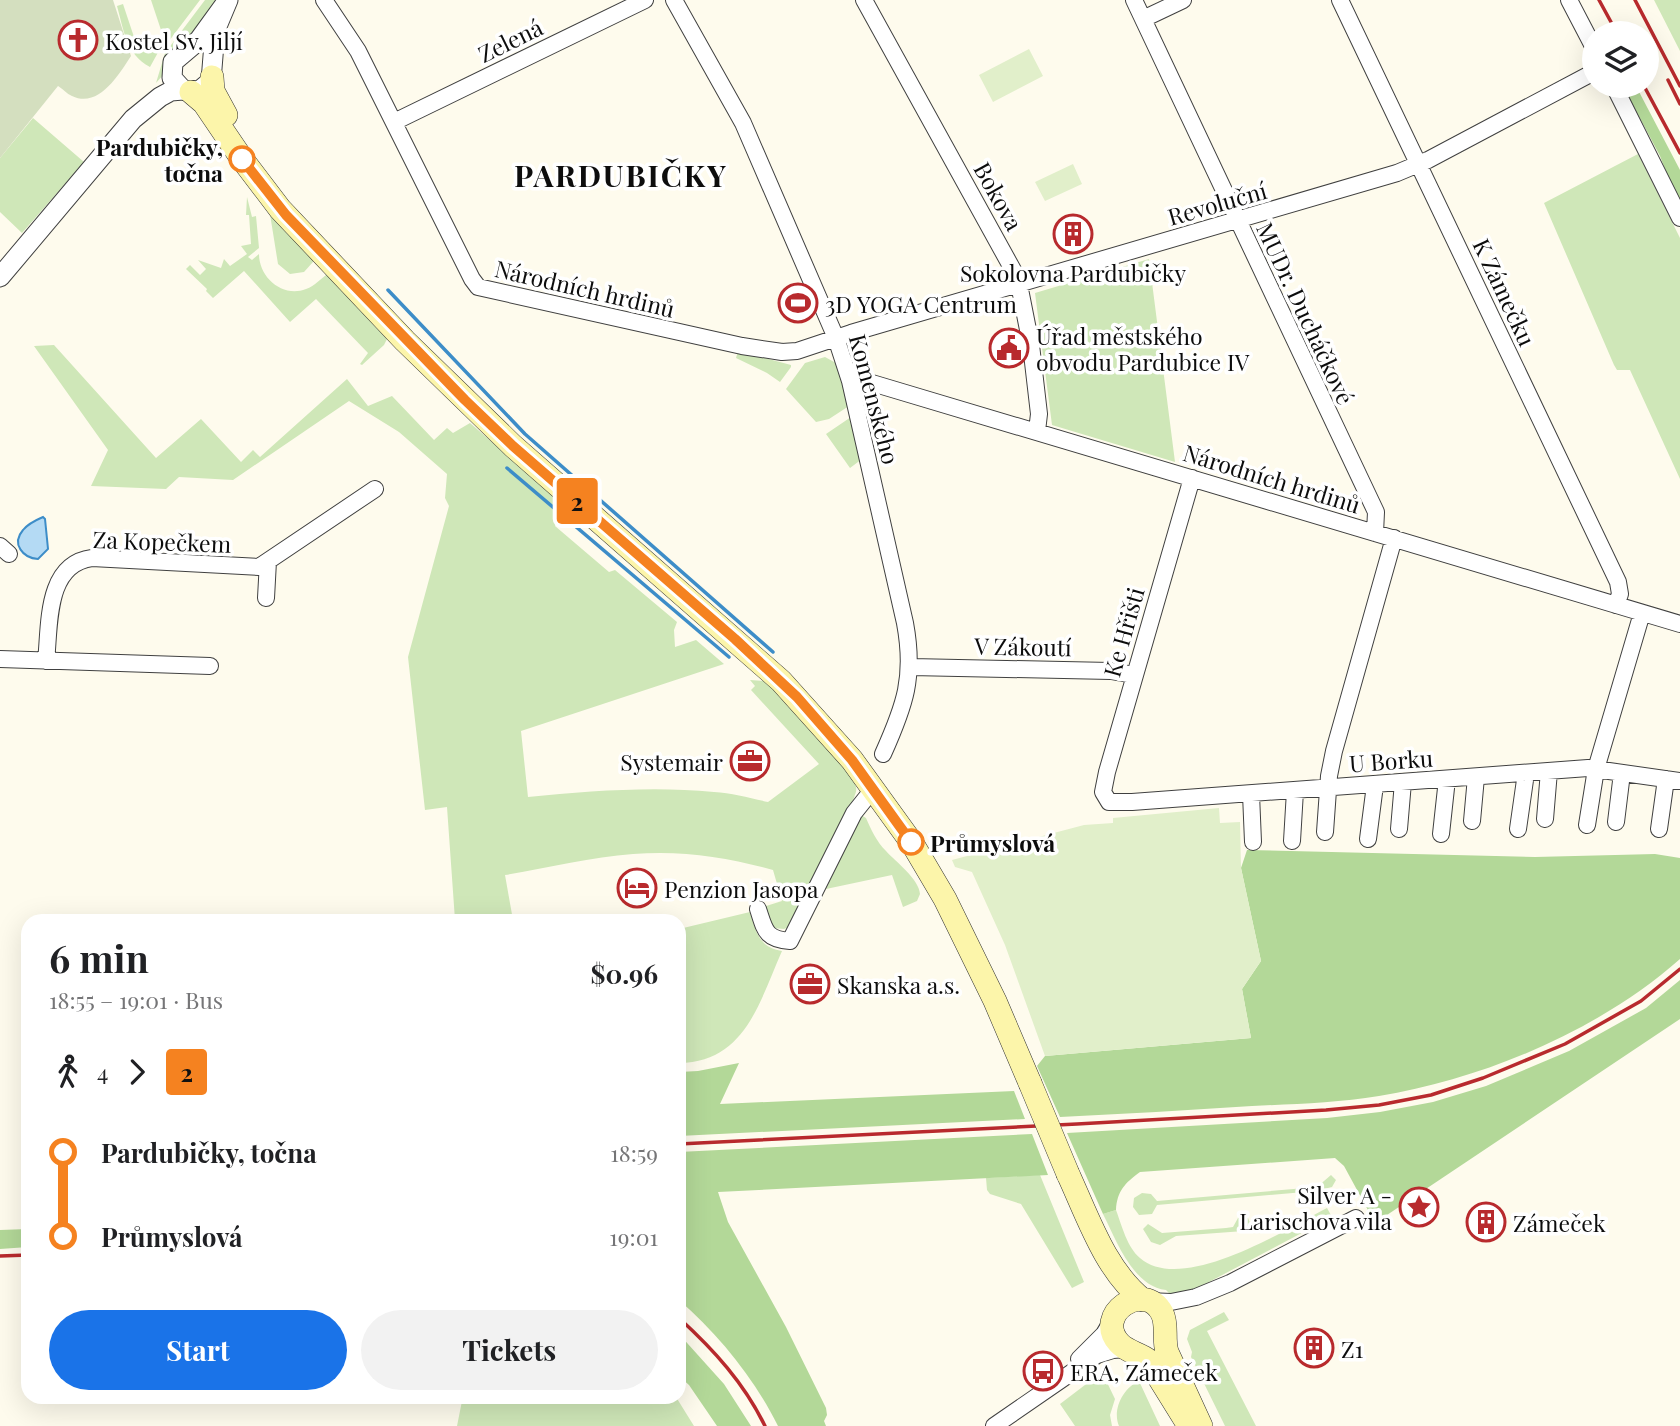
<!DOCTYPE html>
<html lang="en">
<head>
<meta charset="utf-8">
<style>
	:root { --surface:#fff; --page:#f2f2f2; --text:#202124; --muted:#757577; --accent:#1a73e8 }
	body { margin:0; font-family:"Playfair Display",serif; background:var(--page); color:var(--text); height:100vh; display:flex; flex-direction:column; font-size:26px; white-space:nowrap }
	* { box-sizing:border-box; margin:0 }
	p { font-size:23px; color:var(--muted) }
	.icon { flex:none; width:38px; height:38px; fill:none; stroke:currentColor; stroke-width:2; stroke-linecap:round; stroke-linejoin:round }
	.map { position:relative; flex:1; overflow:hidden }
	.panel { position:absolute; left:21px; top:914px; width:665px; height:490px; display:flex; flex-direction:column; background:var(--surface); border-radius:21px; box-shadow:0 7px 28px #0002 }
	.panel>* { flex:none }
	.badge { padding:0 14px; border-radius:5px; font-size:24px; line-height:46px }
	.tools { position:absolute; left:1582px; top:21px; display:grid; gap:14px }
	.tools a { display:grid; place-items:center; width:77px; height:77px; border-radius:50%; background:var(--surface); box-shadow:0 7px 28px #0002; font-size:35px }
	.map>.badge { position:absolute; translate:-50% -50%; box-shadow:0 0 0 4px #fff }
	.legs { display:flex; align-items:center; gap:10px; height:77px; padding:0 28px; font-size:23px }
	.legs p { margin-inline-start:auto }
	.headline { display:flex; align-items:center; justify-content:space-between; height:119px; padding:0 28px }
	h1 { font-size:38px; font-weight:700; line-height:52px }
	.cta { display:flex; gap:14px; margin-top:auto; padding:14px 28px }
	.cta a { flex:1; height:80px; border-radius:42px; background:var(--accent); color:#fff; font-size:28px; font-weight:700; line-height:80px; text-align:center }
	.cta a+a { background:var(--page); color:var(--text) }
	ul { padding:0 28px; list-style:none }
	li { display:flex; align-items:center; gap:24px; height:84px; font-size:26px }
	li i { display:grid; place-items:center; width:10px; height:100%; margin:0 9px; background:currentColor }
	li i::after { content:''; width:18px; height:18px; margin:-9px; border:5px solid; border-radius:50%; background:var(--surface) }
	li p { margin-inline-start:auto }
	li:first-child i { background:linear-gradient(#0000 50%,currentColor 0) }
	li:last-child i { background:linear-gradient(currentColor 50%,#0000 0) }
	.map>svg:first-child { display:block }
	.green { fill:#cfe7b8 }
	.forest { fill:#b3d898 }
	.cemetery { fill:#d4dfbf }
	.pitch { fill:#e1efca }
	.water { fill:#b4daf4; stroke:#3d8dc8; stroke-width:2 }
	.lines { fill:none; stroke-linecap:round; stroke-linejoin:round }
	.stream { stroke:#3d8dc8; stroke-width:3.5 }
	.minor-casing { stroke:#404040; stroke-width:18 }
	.tertiary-casing { stroke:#404040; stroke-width:21 }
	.secondary-casing { stroke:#2f2f2f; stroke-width:24 }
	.minor { stroke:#fff; stroke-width:16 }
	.tertiary { stroke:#fff; stroke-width:19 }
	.secondary { stroke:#fcf5aa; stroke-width:23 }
	.rail { stroke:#b82a2d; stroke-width:3.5 }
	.secondary-bridge-casing { stroke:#2f2f2f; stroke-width:24; stroke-linecap:butt }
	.secondary-bridge { stroke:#fcf5aa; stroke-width:23 }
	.line-1-casing { stroke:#fff; stroke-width:16 }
	.line-1 { stroke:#f58220; stroke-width:10 }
	.stop-1-dot { fill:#fff; stroke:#f58220; stroke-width:3.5 }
	.labels { text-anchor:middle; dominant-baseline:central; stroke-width:7; stroke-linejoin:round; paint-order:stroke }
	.poi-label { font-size:23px; fill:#0d0d0d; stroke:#fff; text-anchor:start }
	.street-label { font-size:23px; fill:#0d0d0d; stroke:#fff }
	.stop-label { font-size:23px; font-weight:bold; fill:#0d0d0d; stroke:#fff; text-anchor:end }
	.district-label { font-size:30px; font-weight:bold; letter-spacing:2px; fill:#0d0d0d; stroke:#fff }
</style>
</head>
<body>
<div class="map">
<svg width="1680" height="1426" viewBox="0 0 1680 1426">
	<rect width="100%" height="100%" fill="#fefbed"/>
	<path class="green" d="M151 0H200L166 45Z
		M205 0H218L202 27 167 54 169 57 163 75 156 83 165 53Z
		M1654 0H1680V51Z
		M123 4 137 46 157 39 161 47 150 67C126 54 124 31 117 6Z
		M33 118 84 162 22 233 0 212V158Z
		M1638 154 1680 238V479L1630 370H1617L1614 365 1544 203Z
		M247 197 252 217 256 216 259 248 248 257 252 260 259 254C259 278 283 298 306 289 315 286 321 278 329 273L388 337 384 345 362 365 360 364 368 353 316 299 290 322 244 271 213 298 206 291 207 289 186 269 190 265 200 275 206 269 198 260 221 268 224 259 230 266 247 254 241 246 251 244 249 215H246Z
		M269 208 313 258V262L304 272 290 274 278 264Z
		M1149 259 1175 462 1052 425 1035 293Z
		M54 345 156 458 201 419 241 462 253 450 260 457 347 379 368 406 392 396 434 440 447 428 453 433 470 423 569 509 555 526 609 572 615 570 677 622 674 630 675 647 696 640 724 664 521 731 528 797C590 791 652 786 714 792 732 793 750 798 768 802L819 764 751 690 755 686 750 680 765 681C782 697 852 768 856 787 857 792 855 793 854 798L791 926 784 929 773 928 763 907 782 901 773 870C727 857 681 850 633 854 591 857 547 868 505 875L513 920H455L447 807 425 810 408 657 449 506 445 498 447 474 399 432 349 401 233 480 179 477 166 489 91 486 108 450 34 346Z
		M738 351 791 365V367L780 382 767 373 736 358Z
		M825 357 836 363 849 406 829 419 816 422 786 389 805 363Z
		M851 417 862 459 850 468 826 434Z
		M861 815 866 818C871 829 876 841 886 851 896 862 919 879 920 894L917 901 903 907 892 875 826 889Z
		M750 912C756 931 759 948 782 951 759 1003 745 1062 679 1063V929Z
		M1040 1175 1084 1282 1072 1288 1021 1204 990 1194 987 1190 986 1178Z
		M1331 1175 1336 1180 1332 1187 1316 1191 1157 1205 1152 1214 1139 1215 1133 1207 1134 1198 1142 1193 1151 1194 1157 1201 1317 1187Z
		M1327 1208 1332 1217 1190 1292 1171 1295 1166 1290C1132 1286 1116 1239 1103 1214L1116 1210C1122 1226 1127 1247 1140 1258 1182 1295 1287 1229 1327 1208Z
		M1244 1215 1248 1218 1250 1223 1244 1231 1176 1236 1160 1245 1151 1242 1143 1229 1148 1224 1162 1233 1226 1228 1233 1227 1238 1218Z
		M1224 1312 1229 1320 1207 1331 1256 1426H1225L1191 1357 1192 1352 1187 1339 1190 1330Z
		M1102 1372 1115 1399 1110 1415 1112 1426H1075L1060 1404Z
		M1139 1381 1160 1426H1119C1112 1410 1123 1388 1139 1381Z
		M463 1396 676 1397 694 1426H457Z"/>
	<path class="forest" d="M1623 86H1636L1680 170V208L1660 156Z
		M1247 850 1535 857 1655 854 1680 858V959C1600 1030 1484 1079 1379 1096 1337 1103 1294 1104 1252 1106 1188 1110 1124 1114 1060 1117L1037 1066 1045 1056 1251 1038 1242 989 1261 961 1241 868Z
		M1680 980V1019L1375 1223 1344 1166 1335 1158 1140 1172C1125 1183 1117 1191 1116 1210L1103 1214 1067 1133 1327 1118 1380 1112 1433 1102 1486 1086 1569 1051 1646 1008Z
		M739 1063 720 1104 1014 1091 1025 1119 679 1136V1072L698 1071Z
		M1032 1134 1048 1175 718 1192 728 1222 786 1327 826 1408 827 1415 824 1421 826 1426H778C754 1378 719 1335 679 1300V1152Z
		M28 1229V1247L0 1249V1230Z
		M679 1334 724 1384 751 1426H717L689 1385 679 1376Z"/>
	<path class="cemetery" d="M0 0H113L131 56C119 74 99 109 72 96 67 94 62 88 58 86L0 158Z"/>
	<path class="pitch" d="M1029 49 1043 76 993 102 979 75Z
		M1073 164 1082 184 1045 201 1035 182Z
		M1219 808 1220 823 1240 822 1241 868 1261 961 1242 989 1251 1038 1045 1056 1005 945 972 872 955 867 952 860 1084 825 1113 823V818Z"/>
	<path class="water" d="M43 517 45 519 48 549 38 559C23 558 11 544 23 530 27 525 36 520 43 517Z"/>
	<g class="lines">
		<path class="stream" d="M388 290 525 434 773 652
			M507 468 729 657"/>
		<defs>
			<path id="minor" d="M324 0 358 51 472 279 478 287 742 346 782 352 797 351 851 333 1397 173 1428 160 1594 72
				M674 0 743 123 836 338 850 381 905 623C915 677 905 705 883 754
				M864 0 1018 279 1031 345 1039 414 1037 431
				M1134 0 1376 512 1375 533
				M1340 0 1618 582 1620 594 1616 605
				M1569 0 1594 48
				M1143 19 1183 0
				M1614 86 1680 218
				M394 122 645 0
				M850 381 872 383 1680 624
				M1192 478 1107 772 1103 792 1109 802H1132L1588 768 1680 781
				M0 546 9 554
				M266 598 268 561
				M0 659 210 666
				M46 661C50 626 45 564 92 558L259 567 375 489
				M911 667 1111 671 1134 675
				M1251 794 1253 842
				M1545 819 1549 771
				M1472 821 1476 777
				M1616 822 1622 773
				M1587 825 1596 769 1642 613
				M1399 829 1403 782
				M1518 829 1526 773
				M1659 829 1666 779
				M1325 832 1329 776 1334 751 1394 538
				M1441 834 1447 779
				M1368 839 1375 785
				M1292 841 1295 791
				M758 909C765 930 765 939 790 941L854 813 874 788
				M1148 1301 1171 1302 1196 1297 1230 1283 1356 1218
				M1079 1359 1104 1334 1113 1319
				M994 1426 1097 1355 1113 1350 1126 1349"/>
			<path id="tertiary" d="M228 0 215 31 211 81 199 91 183 90 172 78 173 62 199 40 228 0
				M0 277 133 119 160 97 171 91 183 90"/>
			<path id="secondary" d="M212 77 213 91 226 115
				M191 92 204 103 242 159 280 209 405 341 513 446 781 681 852 760 912 843 945 899 995 1001 1030 1083
				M1068 1174C1088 1217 1105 1270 1143 1300
				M1189 1426 1148 1360C1139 1353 1127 1352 1119 1343 1093 1315 1144 1279 1162 1313 1168 1325 1163 1339 1167 1352L1201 1426"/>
		</defs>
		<use href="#minor" class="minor-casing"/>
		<use href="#tertiary" class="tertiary-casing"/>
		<use href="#secondary" class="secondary-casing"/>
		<use href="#minor" class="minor"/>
		<use href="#tertiary" class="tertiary"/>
		<use href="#secondary" class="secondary"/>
		<path class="rail" d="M1599 0 1617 33
			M1635 0 1680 86
			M1668 80 1680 104
			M1644 86 1680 153
			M679 1144 1077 1124 1326 1110 1379 1105 1431 1095 1483 1078 1565 1044 1641 1001 1680 969
			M0 1256 28 1255
			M679 1318C714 1350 744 1383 765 1426"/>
		<defs>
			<path id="secondary-bridge" d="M1030 1083 1068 1174"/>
		</defs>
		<use href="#secondary-bridge" class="secondary-bridge-casing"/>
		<use href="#secondary-bridge" class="secondary-bridge"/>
	</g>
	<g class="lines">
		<defs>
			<path id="line-1" d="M242 159 286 215 465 400 513 446 735 639 797 697 852 760 911 842"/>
		</defs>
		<use href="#line-1" class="line-1-casing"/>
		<use href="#line-1" class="line-1"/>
	</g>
	<defs>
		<symbol id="church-ring" viewBox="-11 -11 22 22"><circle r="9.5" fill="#fff" stroke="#b82a2d" stroke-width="1.5"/><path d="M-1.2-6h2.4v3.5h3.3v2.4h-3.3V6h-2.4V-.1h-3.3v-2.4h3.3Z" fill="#b82a2d"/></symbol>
		<symbol id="building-ring" viewBox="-11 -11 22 22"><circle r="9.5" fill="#fff" stroke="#b82a2d" stroke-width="1.5"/><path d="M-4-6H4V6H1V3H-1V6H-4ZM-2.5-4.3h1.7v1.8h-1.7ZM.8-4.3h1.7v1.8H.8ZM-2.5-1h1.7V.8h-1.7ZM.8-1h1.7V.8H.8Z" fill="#b82a2d"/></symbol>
		<symbol id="stadium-ring" viewBox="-11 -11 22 22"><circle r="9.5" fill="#fff" stroke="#b82a2d" stroke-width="1.5"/><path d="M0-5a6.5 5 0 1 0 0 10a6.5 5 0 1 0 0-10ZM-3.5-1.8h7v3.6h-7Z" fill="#b82a2d"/></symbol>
		<symbol id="civic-ring" viewBox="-11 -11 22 22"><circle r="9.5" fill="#fff" stroke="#b82a2d" stroke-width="1.5"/><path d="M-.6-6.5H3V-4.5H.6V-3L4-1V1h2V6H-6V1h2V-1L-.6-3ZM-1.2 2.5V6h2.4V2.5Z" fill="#b82a2d"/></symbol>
		<symbol id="office-ring" viewBox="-11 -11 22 22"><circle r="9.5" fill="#fff" stroke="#b82a2d" stroke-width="1.5"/><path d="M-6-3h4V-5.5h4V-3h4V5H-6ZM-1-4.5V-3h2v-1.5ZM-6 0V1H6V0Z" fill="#b82a2d"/></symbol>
		<symbol id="hotel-ring" viewBox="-11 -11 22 22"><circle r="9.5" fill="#fff" stroke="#b82a2d" stroke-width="1.5"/><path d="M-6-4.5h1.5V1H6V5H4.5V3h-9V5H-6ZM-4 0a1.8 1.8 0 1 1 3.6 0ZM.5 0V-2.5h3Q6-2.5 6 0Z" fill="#b82a2d"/></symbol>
		<symbol id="sight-ring" viewBox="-11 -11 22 22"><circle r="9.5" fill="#fff" stroke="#b82a2d" stroke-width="1.5"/><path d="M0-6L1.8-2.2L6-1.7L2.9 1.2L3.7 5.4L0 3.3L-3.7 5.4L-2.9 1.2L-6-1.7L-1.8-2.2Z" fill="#b82a2d"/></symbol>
		<symbol id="bus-ring" viewBox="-11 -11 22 22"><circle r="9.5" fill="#fff" stroke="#b82a2d" stroke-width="1.5"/><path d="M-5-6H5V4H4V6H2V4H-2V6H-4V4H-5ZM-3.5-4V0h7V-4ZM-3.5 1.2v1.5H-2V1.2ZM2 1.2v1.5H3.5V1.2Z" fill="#b82a2d"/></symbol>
	</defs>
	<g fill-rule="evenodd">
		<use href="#church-ring" x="56" y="18" width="44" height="44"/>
		<use href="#building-ring" x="1051" y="212" width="44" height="44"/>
		<use href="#stadium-ring" x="776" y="281" width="44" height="44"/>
		<use href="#civic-ring" x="987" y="326" width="44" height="44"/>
		<use href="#office-ring" x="728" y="739" width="44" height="44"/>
		<use href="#hotel-ring" x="615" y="866" width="44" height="44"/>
		<use href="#office-ring" x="788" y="962" width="44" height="44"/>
		<use href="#sight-ring" x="1397" y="1185" width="44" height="44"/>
		<use href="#building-ring" x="1464" y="1200" width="44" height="44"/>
		<use href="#building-ring" x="1292" y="1326" width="44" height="44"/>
		<use href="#bus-ring" x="1021" y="1349" width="44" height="44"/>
	</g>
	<g class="stop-1-dot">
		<circle cx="242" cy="159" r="12"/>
		<circle cx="911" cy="842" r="12"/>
	</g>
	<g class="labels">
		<g class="poi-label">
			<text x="105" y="40">Kostel Sv. Jiljí</text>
			<text x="1073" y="272" text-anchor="middle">Sokolovna Pardubičky</text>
			<text x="825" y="303">3D YOGA Centrum</text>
			<text x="1036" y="335">Úřad městského<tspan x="1036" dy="26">obvodu Pardubice IV</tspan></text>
			<text x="723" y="761" text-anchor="end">Systemair</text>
			<text x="664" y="888">Penzion Jasopa</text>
			<text x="837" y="984">Skanska a.s.</text>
			<text x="1392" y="1194" text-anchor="end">Silver A -<tspan x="1392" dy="26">Larischova vila</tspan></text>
			<text x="1513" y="1222">Zámeček</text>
			<text x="1341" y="1348">Z1</text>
			<text x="1070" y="1371">ERA, Zámeček</text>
		</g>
		<g class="street-label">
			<text transform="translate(510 40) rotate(-26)">Zelená</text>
			<text transform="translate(999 196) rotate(61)">Bokova</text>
			<text transform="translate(1217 203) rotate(-16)">Revoluční</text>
			<text transform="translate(585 288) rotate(13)">Národních hrdinů</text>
			<text transform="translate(1505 292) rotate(65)">K Zámečku</text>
			<text transform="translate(1306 313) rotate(65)">MUDr. Ducháčkové</text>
			<text transform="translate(875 399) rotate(75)">Komenského</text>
			<text transform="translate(1272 478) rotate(17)">Národních hrdinů</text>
			<text transform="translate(162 541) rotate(2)">Za Kopečkem</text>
			<text transform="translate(1123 632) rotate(-74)">Ke Hřišti</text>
			<text transform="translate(1023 646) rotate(1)">V Zákoutí</text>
			<text transform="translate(1391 760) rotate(-4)">U Borku</text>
		</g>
		<g class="stop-label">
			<text x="223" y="146">Pardubičky,<tspan x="223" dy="26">točna</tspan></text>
			<text x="930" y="842" text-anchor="start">Průmyslová</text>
		</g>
		<g class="district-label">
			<text x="621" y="175">PARDUBIČKY</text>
		</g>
	</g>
</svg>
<div class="tools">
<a><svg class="icon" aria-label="layers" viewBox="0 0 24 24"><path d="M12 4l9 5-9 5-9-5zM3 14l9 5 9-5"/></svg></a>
</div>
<b class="badge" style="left:577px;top:501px;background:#f58220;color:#111">2</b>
<section class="panel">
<div class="headline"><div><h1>6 min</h1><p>18:55 – 19:01 · Bus</p></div><b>$0.96</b></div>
<div class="legs"><svg class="icon" aria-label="walk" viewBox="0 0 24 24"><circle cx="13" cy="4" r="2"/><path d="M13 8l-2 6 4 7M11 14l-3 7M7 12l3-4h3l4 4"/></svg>4<svg class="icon" aria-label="forward" viewBox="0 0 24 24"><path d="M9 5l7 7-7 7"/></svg><b class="badge" style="background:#f58220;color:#111">2</b></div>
<ul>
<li><i style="color:#f58220"></i><b>Pardubičky, točna</b><p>18:59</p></li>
<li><i style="color:#f58220"></i><b>Průmyslová</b><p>19:01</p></li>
</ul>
<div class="cta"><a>Start</a><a>Tickets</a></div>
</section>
</div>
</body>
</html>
